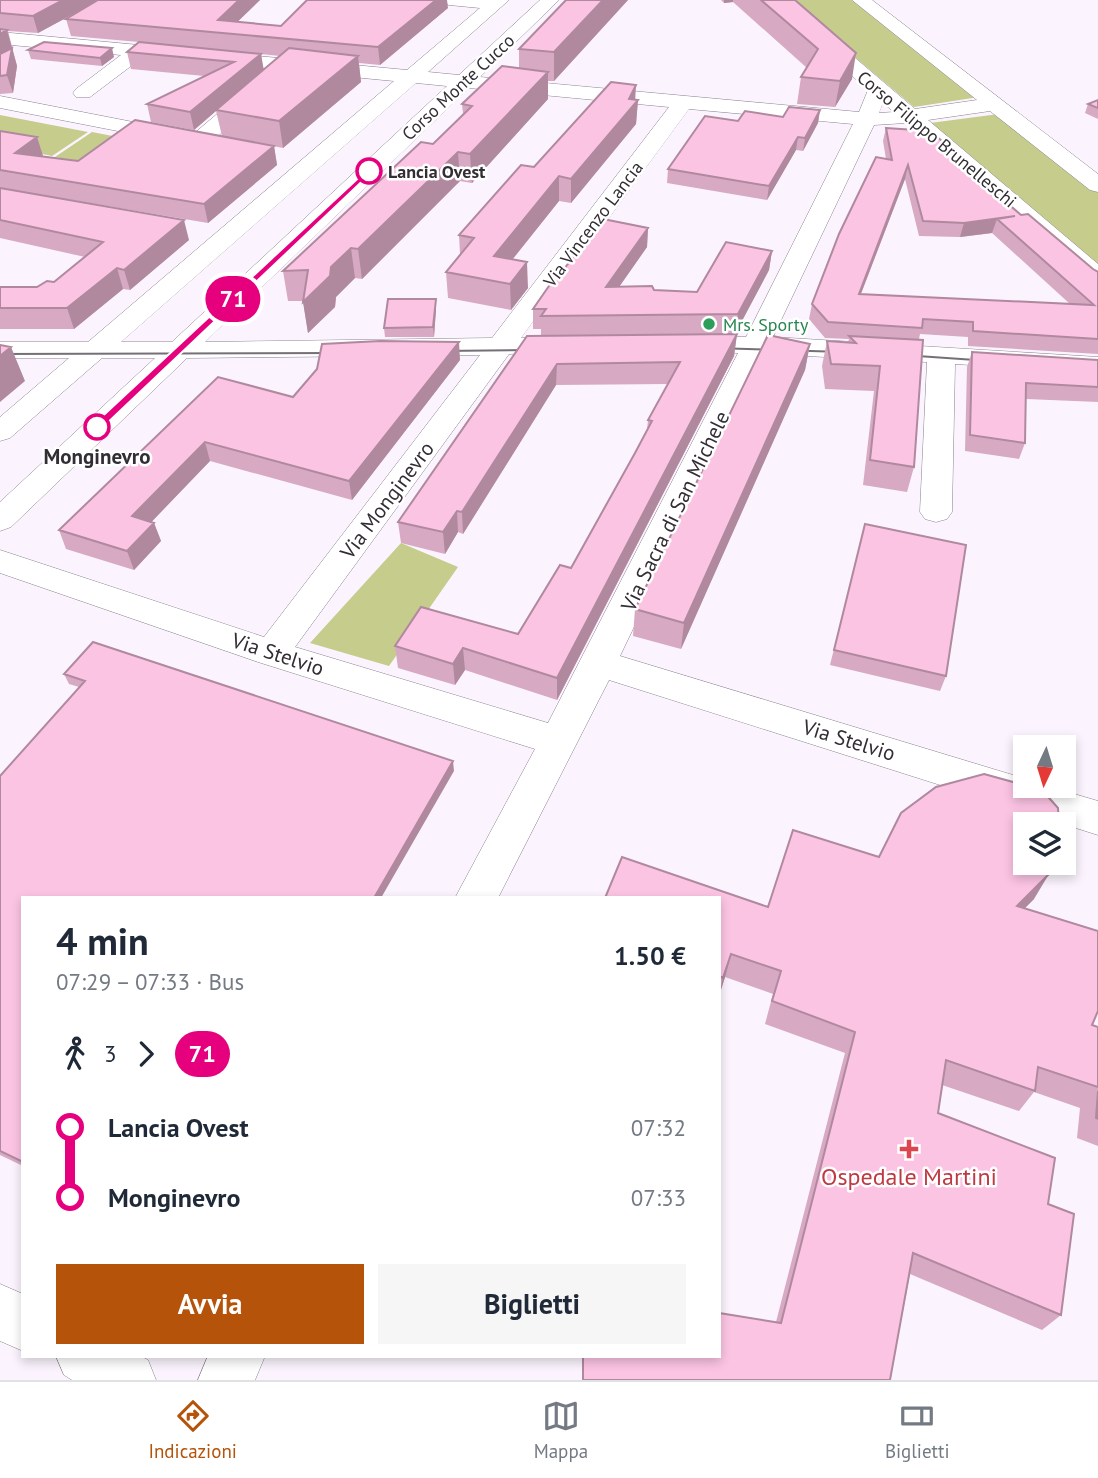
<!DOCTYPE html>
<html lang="it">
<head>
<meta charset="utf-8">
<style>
	:root { --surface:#fff; --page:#f6f6f7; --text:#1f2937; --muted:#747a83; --line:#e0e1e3; --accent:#b45309 }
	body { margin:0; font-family:"PT Sans",sans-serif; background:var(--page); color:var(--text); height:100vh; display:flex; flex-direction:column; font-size:26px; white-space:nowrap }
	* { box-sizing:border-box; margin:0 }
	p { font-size:23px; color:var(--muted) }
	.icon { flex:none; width:38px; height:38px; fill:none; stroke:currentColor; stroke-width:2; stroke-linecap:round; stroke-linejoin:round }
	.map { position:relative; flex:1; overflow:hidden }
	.panel { position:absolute; left:21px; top:896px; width:700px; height:462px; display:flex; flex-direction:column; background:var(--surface); border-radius:0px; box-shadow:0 4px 10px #0003 }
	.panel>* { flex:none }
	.badge { padding:0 14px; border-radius:23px; font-size:24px; line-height:46px }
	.needle { width:46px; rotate:184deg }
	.buttons { position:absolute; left:1013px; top:735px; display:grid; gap:14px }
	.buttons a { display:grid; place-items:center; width:63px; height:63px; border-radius:0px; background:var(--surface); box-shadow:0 4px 10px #0003; font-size:35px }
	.map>.badge { position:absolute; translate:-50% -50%; box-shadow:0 0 0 4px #fff }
	.legs { display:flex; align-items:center; gap:10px; height:77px; padding:0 35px; font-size:23px }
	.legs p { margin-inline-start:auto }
	.head { display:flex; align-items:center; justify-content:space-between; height:119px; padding:0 35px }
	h1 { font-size:38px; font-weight:700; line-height:52px }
	.button { display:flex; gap:14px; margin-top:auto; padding:14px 35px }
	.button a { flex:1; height:80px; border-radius:0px; background:var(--accent); color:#fff; font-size:28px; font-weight:700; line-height:80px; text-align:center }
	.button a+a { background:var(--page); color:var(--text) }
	ul { padding:0 35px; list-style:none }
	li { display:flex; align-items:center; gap:24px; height:70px; font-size:26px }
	li i { display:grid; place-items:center; width:10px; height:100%; margin:0 9px; background:currentColor }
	li i::after { content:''; width:18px; height:18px; margin:-9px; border:5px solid; border-radius:50%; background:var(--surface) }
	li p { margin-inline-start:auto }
	li:first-child i { background:linear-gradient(#0000 50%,currentColor 0) }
	li:last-child i { background:linear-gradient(currentColor 50%,#0000 0) }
	.dock { display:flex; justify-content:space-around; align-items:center; height:98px; border-top:2px solid var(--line); background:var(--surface); font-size:19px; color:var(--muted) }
	.dock a { display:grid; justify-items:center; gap:4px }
	.dock .current { color:var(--accent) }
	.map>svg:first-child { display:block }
	.green { fill:#c5cc8c }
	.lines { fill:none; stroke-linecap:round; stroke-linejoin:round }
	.minor-casing { stroke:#8a808e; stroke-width:1 }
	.minor { fill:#fff; fill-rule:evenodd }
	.tram { stroke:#757077; stroke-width:2 }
	.wall { fill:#d8a9c3; fill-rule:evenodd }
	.shaded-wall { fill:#b0899f }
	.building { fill:#fbc4e3; stroke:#b0899f; stroke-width:2; fill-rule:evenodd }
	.line-1 { fill:#e6007e; stroke:#fff; stroke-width:2 }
	.stop-1-dot { fill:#fff; stroke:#e6007e; stroke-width:3.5 }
	.leisure-dot { fill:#2e9e5b; stroke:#fff; stroke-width:2.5 }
	.health-dot { fill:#e0444e; stroke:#fff; stroke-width:2.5 }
	.labels { text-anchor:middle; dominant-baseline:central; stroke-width:5; stroke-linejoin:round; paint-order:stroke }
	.far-street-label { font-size:18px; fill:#322e34; stroke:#fff }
	.far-stop-label { font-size:18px; font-weight:bold; fill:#322e34; stroke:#fff; text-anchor:start }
	.far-leisure-label { font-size:18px; fill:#27864d; stroke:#fff; text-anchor:start }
	.stop-label { font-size:21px; font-weight:bold; fill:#322e34; stroke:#fff }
	.street-label { font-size:21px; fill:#322e34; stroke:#fff }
	.near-health-label { font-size:24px; fill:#be3a42; stroke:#fff }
</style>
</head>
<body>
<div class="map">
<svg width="1098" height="1380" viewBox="0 0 1098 1380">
	<rect width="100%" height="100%" fill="#fbf4fe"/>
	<path class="green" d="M787 0H854L979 97 914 107Z
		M999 114 1098 190V265L930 123Z
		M0 115 88 132 52 156 0 145Z
		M92 132 123 138 87 164 55 157Z
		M401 543 458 567 389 666 310 643Z"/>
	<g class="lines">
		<defs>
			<path id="minor" d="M440 0H509L428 72 459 75 540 0H559L480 77 859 112 868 90 767 0H787L915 109 977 100 852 0H872L1098 174V192L1090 190 990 111 928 120 1098 264V285L1089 282 906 123 874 125 773 337 1098 357V373L955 364 952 512 947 519 936 522 925 519 920 512 927 362 765 354 620 656 1026 779V786H1047L1098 801V835L609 680 498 898H455L535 749 258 662 0 573V550L264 637 480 355 187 358 11 527 0 531V502L155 358H102L10 438 0 441V417L69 358H0V342H88L394 81 143 57 90 97H76L73 93 76 89 121 55 0 44V32L407 70 480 8 449 5ZM416 83 447 86 172 342H121ZM469 88 669 107 492 338 205 342ZM883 103 894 112 879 113ZM689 109 853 124 746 337 687 336 677 338 673 344 677 350 738 353 548 723 295 647 509 354 579 351 583 345 579 339 569 337 521 338Z
				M256 85 263 87 266 91 263 95 207 146H191L188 141 191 136 249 87Z
				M0 96 174 130 182 131 185 136 182 141 174 142 0 108Z
				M0 1284 23 1294V1351L0 1341Z
				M56 1356H140L148 1360 156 1380H72L64 1375Z
				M208 1356H265L255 1380H198Z"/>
		</defs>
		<use href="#minor" class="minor-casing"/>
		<use href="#minor" class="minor"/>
		<path class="tram" d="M714 348 843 352
			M441 351 535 350
			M0 354 339 353
			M903 355 990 361"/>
	</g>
	<path class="wall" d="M0 0H260L237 22 281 26 448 8 380 65 359 63 361 82 283 148 242 140 274 146 277 165 208 223 0 188V131L37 137 43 156 78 161 222 136 216 111 194 130 151 122 147 104 204 76 131 69 127 52 139 42 71 36 66 19 94 3 38 33 8 31 17 66 13 93 0 94ZM261 54 280 56 263 70Z
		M566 0H628L554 81H548V99L472 183 460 181 362 279 355 278 336 297 335 307 308 333 303 301H288L283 271 433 144 463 114 462 104 519 68V49Z
		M721 0H795L852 79 835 107 797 104 801 77 807 68 733 2 724 3Z
		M28 50 114 57 102 66 31 59Z
		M636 100H638L636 124 571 203 559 201 513 259 528 288 511 310 448 298 446 272 460 254 459 235 534 167Z
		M1098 100V119L1085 113 1088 104Z
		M820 110 818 123 803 151 796 150 767 200 667 183 668 169 738 121 783 117Z
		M886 128 950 153 1021 215 1098 272V354L968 346V337L920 334 919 339 914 467 907 492 863 485 874 391 825 389 822 366 827 341 848 342 849 339 825 338 809 319 812 304 886 159 883 141ZM905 179 919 236 960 237 992 233 1070 304 861 294Z
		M0 188 189 240 130 290 123 289 74 329H0V287H37L54 282 85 257 0 238Z
		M648 228 647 247 619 287 654 290 697 292 772 251 769 270 735 334H737L734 356 557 700 465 670 455 685 398 668 395 646 518 634 571 568 635 453 647 430 648 420 668 384 556 385 463 534 458 532 445 554 401 543 398 522 541 336V329H533V309L560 274Z
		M436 309 434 337H385L384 328Z
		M810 344 805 370 681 649 633 636 635 609Z
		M972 352 1098 360V402L1026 399 1025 443 1019 459 965 451 967 367Z
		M460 360 352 500 210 461 151 522 154 523 161 541 134 570 66 549 59 530 218 377 293 397Z
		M865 524 946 676 940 691 830 665Z
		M64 674 454 771 23 898V1166L0 1155V776L79 687 69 684Z
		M879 857 1034 899 1025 908 1092 1025 1098 1027V1146L1077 1138 1080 1108 1034 1092 1019 1111 942 1085 938 1113 1048 1204 1061 1315 1042 1330 910 1274 890 1380H582V1356H719L776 1322 845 1053 765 1024 773 994 725 977 719 996V898L768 907Z"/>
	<path class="shaded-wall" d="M63 0H99L38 33 33 16Z
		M239 0H260L226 33 218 20Z
		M436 0H447L448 8 380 65 378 47Z
		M603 0H628L554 81V52Z
		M724 0H733V2L724 3Z
		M7 30 17 66 13 93 0 55V34Z
		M112 48 114 57 102 66 100 58Z
		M856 53 852 79 835 107 840 81Z
		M261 54 264 71 216 110V111L194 130 190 112Z
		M358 56 361 82 283 148 279 121Z
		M548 72V99L472 183 470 154Z
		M636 85 635 103 638 100 636 124 571 203V179L629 99Z
		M820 110 818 123 803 151 805 138Z
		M37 137 43 156 15 153Z
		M798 137 796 150 767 200 769 186Z
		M274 146 277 165 208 223 204 204Z
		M458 152 460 181 362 279 358 249Z
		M908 165 905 179 855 309 859 294Z
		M559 176V201L495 281 494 256Z
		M1015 216 997 219 992 233 960 237 964 223Z
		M184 220 189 240 130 290 124 270Z
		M648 228 647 247 605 307 606 287Z
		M351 248 355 278 336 297 335 307 308 333 303 302 331 267Z
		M772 251 769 270 735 334 738 314Z
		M527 262 528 288 511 310 510 284Z
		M117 268 123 289 74 329 67 308Z
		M436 299V309L434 337 433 327Z
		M737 334 734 356 557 700V678Z
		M459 342 460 360 352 500 349 481Z
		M810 344 805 370 681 649 684 623Z
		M11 347 25 381 0 402V356Z
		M557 364 556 385 463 534 462 512Z
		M205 442 210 461 139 535 132 516Z
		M457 511 458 532 445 554 443 532Z
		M154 523 161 541 134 570 127 551Z
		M463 648 465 670 455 685 453 664Z
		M453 761 454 771 381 898H374Z
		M1049 874 1034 899 1003 930 1017 906Z
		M731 954 725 977 719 996 723 978Z"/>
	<path class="building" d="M0 0H63L33 16 0 13Z
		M98 0H239L218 20 281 26 307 0H436L378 47 66 19Z
		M566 0H603L554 52 519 49Z
		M761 0H795L856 53 840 81 801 77 818 49Z
		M0 29 7 30 0 34Z
		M44 42 112 48 100 58 28 50Z
		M139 42 261 54 190 112 147 104 234 62 127 52Z
		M12 48 7 75 0 76V54Z
		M289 48 358 56 279 121 216 110Z
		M502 66 548 72 470 154 458 152 358 249 351 248 331 267 330 276 303 302 308 270 283 271 421 142 433 144 472 106 462 104Z
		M611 82 636 85 629 99 638 100 571 179 559 176 494 256 527 262 510 284 446 272 474 238 459 235 521 165 534 167Z
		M1098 100V108L1088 104Z
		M789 107 820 110 805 138 798 137 769 186 668 169 705 116 738 121 745 111 783 117Z
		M135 120 274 146 204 204 0 170V131L37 137 15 153 78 161Z
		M886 128 930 131 948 146 950 153 1021 215 1028 214 1093 269 1098 272V339L973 331V322L923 319 922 328 828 322 812 304 839 234 876 157 892 160ZM908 165 923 221 964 223 1015 216 997 219 1094 305 859 294Z
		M0 188 184 220 124 270 117 268 67 308H0V287H37L47 281 54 282 103 242 0 220Z
		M603 219 648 228 606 287 652 286 654 290 697 292 726 242 772 251 738 314 541 316 546 309H533L558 273 560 274Z
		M388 299H436L433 327 384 328Z
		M737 334 557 678 463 648 453 664 395 646 421 607 518 634 560 565 571 568 635 453 652 421 648 420 680 362 557 364 462 512 457 511 443 532 398 522 527 336Z
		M768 335 810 344 684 623 635 609Z
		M849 336 923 340 914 467 870 460 880 366 831 364 827 341 856 343Z
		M380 341 459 342 349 481 205 442 132 516 154 523 127 551 59 530 218 377 293 397 317 369 322 344Z
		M0 345 11 347 0 356Z
		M972 352 1098 360V387L1026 383 1025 443 970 435Z
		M865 524 966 545 946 676 834 650Z
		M93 642 453 761 374 898H23V1162L0 1151V776L85 681 64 674Z
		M984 774 1042 790 1058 808 1059 824H1026V863H1053L1049 874 1017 906 1098 931V1011L1092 1025 1098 1027V1087L1038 1067 1035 1091 946 1060 938 1113 1055 1158 1048 1204 1074 1214 1061 1315 913 1253 890 1380H583V1356H719V1313L781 1323 855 1032 772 1001 781 971 731 954 723 978 719 976V898H605L622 857 768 907 793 830 879 857 901 813 936 787Z
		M1098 1091V1119L1096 1118Z"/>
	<path class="line-1" d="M369 168 372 172 101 429H93V425Z"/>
	<g class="stop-1-dot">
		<circle cx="369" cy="171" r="12"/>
		<circle cx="97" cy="427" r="12"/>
	</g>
	<circle class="leisure-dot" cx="709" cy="324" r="7"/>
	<path class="health-dot" d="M905.5 1138.5h7v7h7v7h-7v7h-7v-7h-7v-7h7z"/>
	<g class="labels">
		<g class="far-street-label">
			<text transform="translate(458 87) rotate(-43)">Corso Monte Cucco</text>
			<text transform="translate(937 139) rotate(40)">Corso Filippo Brunelleschi</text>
			<text transform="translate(593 224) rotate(-53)">Via Vincenzo Lancia</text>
		</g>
		<g class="far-stop-label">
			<text x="388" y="171">Lancia Ovest</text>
		</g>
		<g class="far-leisure-label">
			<text x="723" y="324">Mrs. Sporty</text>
		</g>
		<g class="stop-label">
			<text x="97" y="456">Monginevro</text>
		</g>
		<g class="street-label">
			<text transform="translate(387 500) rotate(-53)">Via Monginevro</text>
			<text transform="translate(675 511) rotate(-64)">Via Sacra di San Michele</text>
			<text transform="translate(278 654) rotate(18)">Via Stelvio</text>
			<text transform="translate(849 740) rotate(17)">Via Stelvio</text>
		</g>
		<g class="near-health-label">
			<text x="909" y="1176">Ospedale Martini</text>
		</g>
	</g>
</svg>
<div class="buttons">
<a><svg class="needle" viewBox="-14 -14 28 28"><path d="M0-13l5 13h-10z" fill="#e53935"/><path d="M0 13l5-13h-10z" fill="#747a83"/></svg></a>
<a><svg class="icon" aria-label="layers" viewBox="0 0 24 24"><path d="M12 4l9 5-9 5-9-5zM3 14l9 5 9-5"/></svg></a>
</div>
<b class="badge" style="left:233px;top:299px;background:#e6007e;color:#fff">71</b>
<section class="panel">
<div class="head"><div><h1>4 min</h1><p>07:29 – 07:33 · Bus</p></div><b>1.50 €</b></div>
<div class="legs"><svg class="icon" aria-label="walk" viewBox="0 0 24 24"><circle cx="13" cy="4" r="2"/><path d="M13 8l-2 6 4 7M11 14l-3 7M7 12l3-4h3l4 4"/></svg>3<svg class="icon" aria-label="forward" viewBox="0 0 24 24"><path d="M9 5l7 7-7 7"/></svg><b class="badge" style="background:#e6007e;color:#fff">71</b></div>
<ul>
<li><i style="color:#e6007e"></i><b>Lancia Ovest</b><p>07:32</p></li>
<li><i style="color:#e6007e"></i><b>Monginevro</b><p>07:33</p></li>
</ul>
<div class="button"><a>Avvia</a><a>Biglietti</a></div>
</section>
</div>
<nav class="dock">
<a class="current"><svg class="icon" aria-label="directions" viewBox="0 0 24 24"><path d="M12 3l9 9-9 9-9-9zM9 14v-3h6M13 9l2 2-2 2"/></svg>Indicazioni</a>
<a><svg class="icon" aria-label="map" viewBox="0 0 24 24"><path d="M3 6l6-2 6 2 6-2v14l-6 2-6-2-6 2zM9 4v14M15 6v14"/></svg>Mappa</a>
<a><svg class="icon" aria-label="tickets" viewBox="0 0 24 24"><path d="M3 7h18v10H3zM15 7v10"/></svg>Biglietti</a>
</nav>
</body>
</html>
